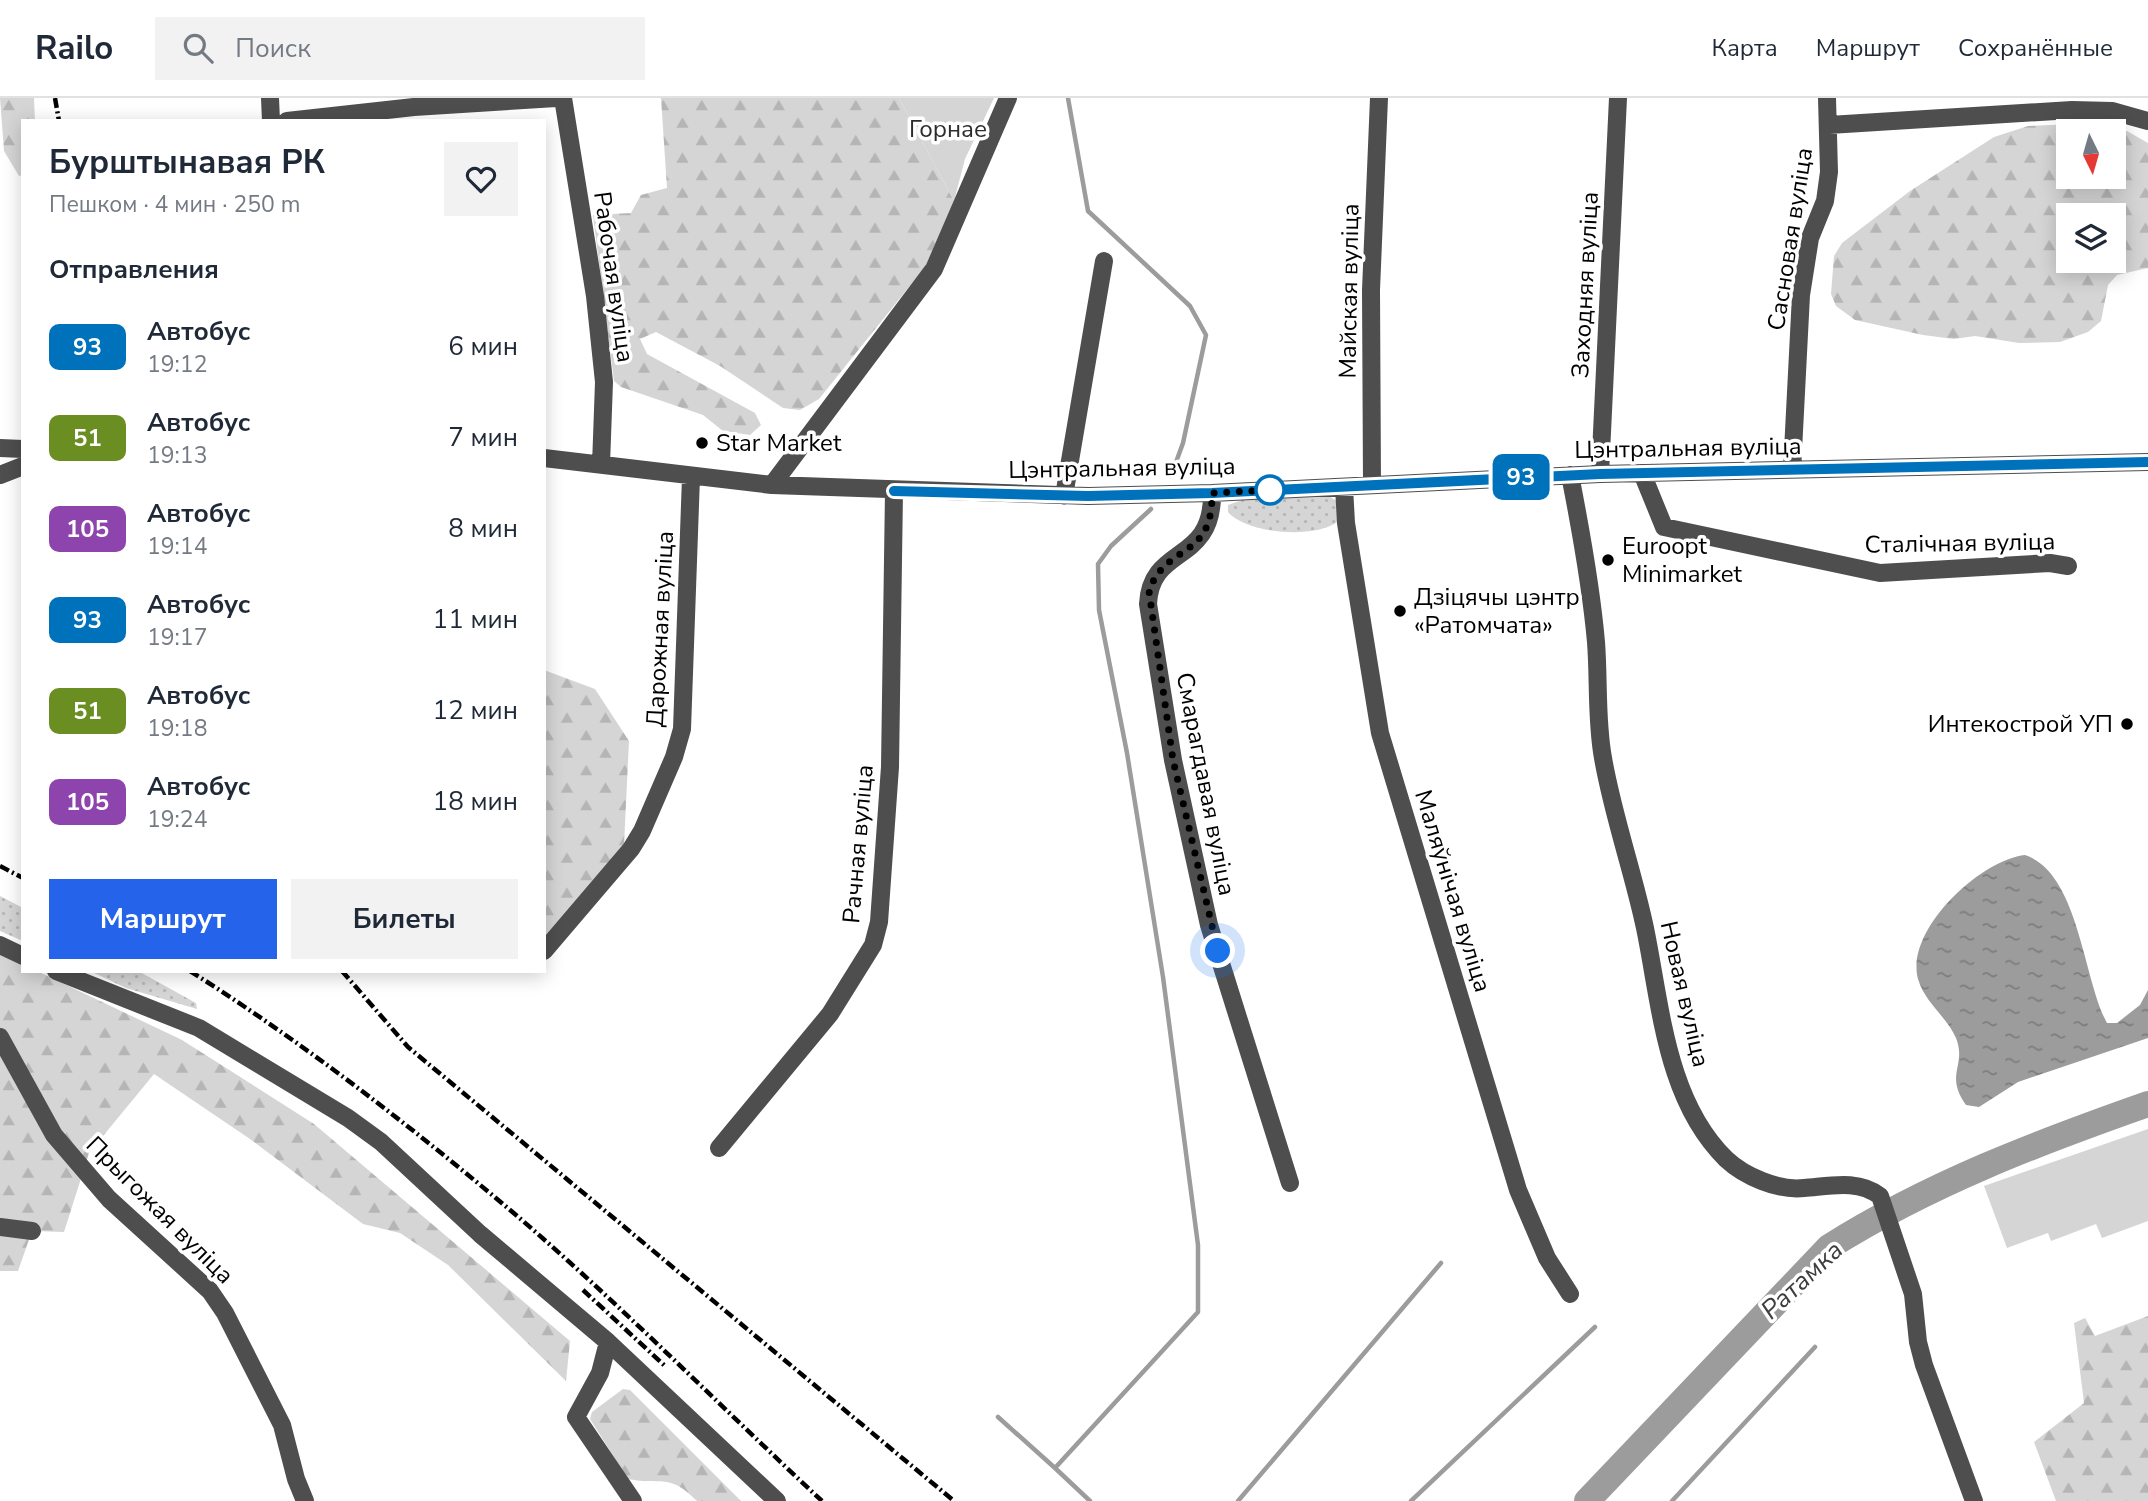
<!DOCTYPE html>
<html lang="ru">
<head>
<meta charset="utf-8">
<style>
	:root { --surface:#fff; --page:#f2f2f3; --text:#1f2937; --muted:#747a83; --line:#e0e1e3; --accent:#2563eb }
	body { margin:0; font-family:"Nunito Sans",sans-serif; background:var(--page); color:var(--text); height:100vh; display:flex; flex-direction:column; font-size:26px; white-space:nowrap }
	* { box-sizing:border-box; margin:0 }
	p { font-size:23px; color:var(--muted) }
	.icon { flex:none; width:38px; height:38px; fill:none; stroke:currentColor; stroke-width:2; stroke-linecap:round; stroke-linejoin:round }
	.map { position:relative; flex:1; overflow:hidden }
	.drawer { position:absolute; left:21px; top:21px; width:525px; height:854px; display:flex; flex-direction:column; background:var(--surface); border-radius:0px; box-shadow:0 4px 18px #0003 }
	.drawer>* { flex:none }
	.badge { padding:0 14px; border-radius:10px; font-size:24px; line-height:46px }
	.needle { width:46px; rotate:175deg }
	.tools { position:absolute; left:2056px; top:21px; display:grid; gap:14px }
	.tools a { display:grid; place-items:center; width:70px; height:70px; border-radius:0px; background:var(--surface); box-shadow:0 4px 18px #0003; font-size:35px }
	.you { position:absolute; width:35px; height:35px; margin:-18px; border:5px solid #fff; border-radius:50%; background:#1a73e8; box-shadow:0 0 0 10px #1a73e833 }
	.map>.badge { position:absolute; translate:-50% -50%; box-shadow:0 0 0 4px #fff }
	h2 { padding:0 28px; font-size:26px; line-height:63px }
	.round { display:grid; place-items:center; flex:none; width:74px; height:74px; border-radius:0px; background:var(--page) }
	.head { display:flex; align-items:center; justify-content:space-between; height:119px; padding:0 28px }
	h1 { font-size:33px; font-weight:700; line-height:52px }
	.cta { display:flex; gap:14px; margin-top:auto; padding:14px 28px }
	.cta a { flex:1; height:80px; border-radius:0px; background:var(--accent); color:#fff; font-size:28px; font-weight:700; line-height:80px; text-align:center }
	.cta a+a { background:var(--page); color:var(--text) }
	ul { padding:0; list-style:none }
	li { display:flex; align-items:center; gap:21px; height:91px; padding:0 28px }
	li div { flex:1 }
	li b { display:block; font-size:26px }
	li em { font-style:normal }
	li .badge { min-width:77px; font-weight:700; text-align:center }
	header { display:flex; align-items:center; gap:42px; box-sizing:border-box; height:98px; padding:0 35px; background:var(--surface); border-bottom:2px solid var(--line) }
	header strong { font-size:33px }
	nav { display:flex; gap:38px; margin-inline-start:auto; font-size:24px }
	.search { width:490px; height:63px; background:var(--page); display:flex; align-items:center; gap:18px; box-sizing:border-box; padding:0 24px; border-radius:0px; color:var(--muted); font-size:26px }
	.map>svg:first-child { display:block }
	.grass { fill:url(#grass-dots) }
	.forest { fill:url(#forest-firs); fill-rule:evenodd }
	.green { fill:#d5d5d5 }
	.water { fill:url(#water-ripples) }
	.lines { fill:none; stroke-linecap:round; stroke-linejoin:round }
	.stream { stroke:#9c9c9c; stroke-width:4.5 }
	.river { stroke:#9c9c9c; stroke-width:26 }
	.minor { stroke:#4e4e4e; stroke-width:18 }
	.rail { stroke:#000; stroke-width:4.5; stroke-dasharray:10 3.5 2 3.5; stroke-linecap:butt }
	.line-casing { stroke:#fff; stroke-width:16 }
	.line { stroke:#0072bc; stroke-width:10 }
	.walk { stroke:#000; stroke-width:7; stroke-dasharray:0 12.6 }
	.poi-dot { fill:#000; stroke:#fff; stroke-width:2.5 }
	.stop-dot { fill:#fff; stroke:#0072bc; stroke-width:3.5 }
	.labels { text-anchor:middle; dominant-baseline:central; stroke-width:7; stroke-linejoin:round; paint-order:stroke }
	.park-label { font-size:24px; fill:#2c2c2c; stroke:#fff }
	.street-label { font-size:24px; fill:#000; stroke:#fff }
	.poi-label { font-size:24px; fill:#000; stroke:#fff; text-anchor:start }
	.water-label { font-size:26px; font-style:italic; fill:#3d3d3d; stroke:#fff }
</style>
</head>
<body>
<header>
<strong>Railo</strong>
<div class="search"><svg class="icon" aria-label="search" viewBox="0 0 24 24"><circle cx="10" cy="10" r="6"/><path d="M15 15l6 6"/></svg>Поиск</div>
<nav><a>Карта</a><a>Маршрут</a><a>Сохранённые</a></nav>
</header>
<div class="map">
<svg width="2148" height="1403" viewBox="0 0 2148 1403">
	<defs>
		<pattern id="grass-dots" width="8" height="8" patternUnits="userSpaceOnUse" patternTransform="scale(1.75)"><rect width="8" height="8" fill="#d5d5d5"/><path d="M2 2h.1M6 6h.1" fill="none" stroke="#b5b5b5" stroke-width="1.8" stroke-linecap="round"/></pattern>
		<pattern id="forest-firs" width="22" height="20" patternUnits="userSpaceOnUse" patternTransform="scale(1.75)"><rect width="22" height="20" fill="#d5d5d5"/><path d="M5 1l3.5 6h-7zM16 11l3.5 6h-7z" fill="#b5b5b5"/></pattern>
		<pattern id="water-ripples" width="26" height="14" patternUnits="userSpaceOnUse" patternTransform="scale(1.75)"><rect width="26" height="14" fill="#9c9c9c"/><path d="M2 4q2-2 4 0t4 0M15 11q2-2 4 0t4 0" fill="none" stroke="#7d7d7d"/></pattern>
	</defs>
	<rect width="100%" height="100%" fill="#fff"/>
	<path class="grass" d="M1327 397 1337 403V424C1314 441 1247 436 1228 414V407L1242 402Z
		M0 798 23 810V843L0 833Z
		M90 873H138L196 905 197 911 126 890Z"/>
	<path class="forest" d="M0 0H34L35 23H23V77L19 78 4 53Z
		M661 0H899L954 103 925 169 819 301 800 312 783 310 720 268 656 234 640 241 647 256 755 315 761 327 750 337 723 333 703 317 621 289 614 283 593 117 631 115 641 97 667 90Z
		M2077 26 2127 33 2148 45V170L2117 177 2108 187 2101 223 2088 234 2060 244 2019 245 1975 238 1954 241 1923 237 1855 222 1836 208 1831 196 1834 158 1842 145 1910 93 1994 39 2028 28ZM2068 33H2114V79H2068ZM2068 117H2114V163H2068Z
		M544 572 595 591 629 643 624 747 544 844Z
		M0 856 23 867V873H37L182 942 314 1026 570 1243 566 1283 448 1167 400 1135 363 1126 250 1041 154 976 89 1055 64 1134 32 1133 18 1173H0Z
		M2148 1218V1403H2056L2034 1344 2084 1305 2074 1225 2085 1220 2095 1238Z
		M623 1291 630 1292 741 1403H697C668 1374 663 1388 628 1381L590 1321 592 1314Z"/>
	<path class="green" d="M899 0H994L965 61 954 103Z
		M2148 1031V1123L2102 1140 2096 1126 2051 1143 2048 1135 2007 1150 1984 1088Z"/>
	<path class="water" d="M2025 757C2079 775 2083 881 2107 925H2117L2140 907 2148 892V940L2018 984 1979 1009 1966 1007C1944 976 1967 968 1956 940 1947 919 1925 905 1918 881 1905 832 1980 762 2025 757Z"/>
	<g class="lines">
		<path class="stream" d="M1068 0 1088 113 1190 208 1206 237 1183 345 1171 378
			M998 1319 1055 1370
			M1090 1403 1055 1370 1198 1214V1147L1163 879 1127 655 1099 512 1098 466 1111 448 1151 411
			M1238 1403 1441 1165
			M1411 1403 1595 1229
			M1672 1403 1815 1249"/>
		<path class="river" d="M1587 1403 1829 1149C1929 1086 2037 1045 2148 1006"/>
		<path class="minor" d="M270 0 271 23
			M563 0 595 198 604 284 601 367
			M287 23 414 9 556 0
			M1829 27 2072 12 2112 13 2148 23
			M0 350 23 351
			M544 360 772 387 1088 398 1212 395 1600 376 2148 364
			M1792 372 1801 197 1810 140 1825 103 1829 74 1827 0
			M1642 375 1664 429 1880 475 2050 465 2068 468
			M1600 376 1618 0
			M0 377 23 368
			M1570 377C1581 433 1591 487 1596 544 1599 583 1596 622 1603 660 1613 718 1633 773 1645 830 1661 908 1666 1002 1726 1061 1744 1078 1778 1093 1804 1090 1830 1088 1858 1081 1880 1098L1913 1196 1918 1244 1924 1267 1974 1403
			M772 387 934 171 1008 0
			M1372 387 1371 192 1379 0
			M1344 389 1346 425 1380 635 1518 1092 1547 1160 1570 1196
			M1212 395C1213 467 1151 446 1148 506L1173 662 1209 827 1290 1085
			M1064 398 1104 163
			M0 847 23 858
			M544 853 631 751 642 733 674 659 682 631 691 379
			M56 873 199 930 348 1020 381 1044 480 1136 608 1244 777 1403
			M0 939 54 1037 109 1101 210 1193 225 1215 282 1327 296 1381 305 1403
			M719 1050 830 916 873 847 879 824 890 669 894 393
			M0 1129 32 1133
			M608 1244 600 1275 576 1319 633 1403"/>
		<path class="rail" d="M55 0 59 23
			M0 768 23 780
			M190 873C305 946 412 1029 516 1117 622 1208 720 1308 822 1403
			M342 873 408 949 954 1403
			M583 1192 665 1268"/>
	</g>
	<g class="lines">
		<defs>
			<path id="line" d="M894 393 1088 398 1212 395 1600 376 2148 364"/>
		</defs>
		<use href="#line" class="line-casing"/>
		<use href="#line" class="line"/>
		<path class="walk" d="M1218 853 1173 662 1149 493C1166 444 1213 463 1212 395L1270 392"/>
	</g>
	<g class="poi-dot">
		<circle cx="702" cy="345" r="7"/>
		<circle cx="1608" cy="462" r="7"/>
		<circle cx="1400" cy="513" r="7"/>
		<circle cx="2127" cy="626" r="7"/>
	</g>
	<circle class="stop-dot" cx="1270" cy="392" r="14"/>
	<g class="labels">
		<g class="park-label">
			<text x="948" y="31">Горнае</text>
		</g>
		<g class="street-label">
			<text transform="translate(1790 141) rotate(-81)">Сасновая вуліца</text>
			<text transform="translate(614 179) rotate(82)">Рабочая вуліца</text>
			<text transform="translate(1585 187) rotate(-87)">Заходняя вуліца</text>
			<text transform="translate(1349 193) rotate(-89)">Майская вуліца</text>
			<text transform="translate(1688 350) rotate(-1)">Цэнтральная вуліца</text>
			<text transform="translate(1122 370) rotate(-1)">Цэнтральная вуліца</text>
			<text transform="translate(1960 445) rotate(-1)">Сталічная вуліца</text>
			<text transform="translate(660 531) rotate(-87)">Дарожная вуліца</text>
			<text transform="translate(1206 686) rotate(79)">Смарагдавая вуліца</text>
			<text transform="translate(858 746) rotate(-85)">Рачная вуліца</text>
			<text transform="translate(1453 793) rotate(73)">Маляўнічая вуліца</text>
			<text transform="translate(1685 896) rotate(77)">Новая вуліца</text>
			<text transform="translate(160 1112) rotate(45)">Прыгожая вуліца</text>
		</g>
		<g class="poi-label">
			<text x="716" y="345">Star Market</text>
			<text x="1622" y="448">Euroopt<tspan x="1622" dy="28">Minimarket</tspan></text>
			<text x="1414" y="499">Дзіцячы цэнтр<tspan x="1414" dy="28">«Ратомчата»</tspan></text>
			<text x="2113" y="626" text-anchor="end">Интекострой УП</text>
		</g>
		<g class="water-label">
			<text transform="translate(1802 1182) rotate(-43)">Ратамка</text>
		</g>
	</g>
</svg>
<div class="tools">
<a><svg class="needle" viewBox="-14 -14 28 28"><path d="M0-13l5 13h-10z" fill="#e53935"/><path d="M0 13l5-13h-10z" fill="#747a83"/></svg></a>
<a><svg class="icon" aria-label="layers" viewBox="0 0 24 24"><path d="M12 4l9 5-9 5-9-5zM3 14l9 5 9-5"/></svg></a>
</div>
<div class="you" style="left:1218px;top:853px"></div>
<b class="badge" style="left:1521px;top:379px;background:#0072bc;color:#fff">93</b>
<section class="drawer">
<div class="head"><div><h1>Бурштынавая РК</h1><p>Пешком · 4 мин · 250 m</p></div><a class="round"><svg class="icon" aria-label="heart" viewBox="0 0 24 24"><path d="M12 20l-8-8c-3-5 5-10 8-4 3-6 11-1 8 4z"/></svg></a></div>
<h2>Отправления</h2>
<ul>
<li><span class="badge" style="background:#0072bc;color:#fff">93</span><div><b>Автобус</b><p>19:12</p></div><em>6 мин</em></li>
<li><span class="badge" style="background:#6b8e23;color:#fff">51</span><div><b>Автобус</b><p>19:13</p></div><em>7 мин</em></li>
<li><span class="badge" style="background:#8e44ad;color:#fff">105</span><div><b>Автобус</b><p>19:14</p></div><em>8 мин</em></li>
<li><span class="badge" style="background:#0072bc;color:#fff">93</span><div><b>Автобус</b><p>19:17</p></div><em>11 мин</em></li>
<li><span class="badge" style="background:#6b8e23;color:#fff">51</span><div><b>Автобус</b><p>19:18</p></div><em>12 мин</em></li>
<li><span class="badge" style="background:#8e44ad;color:#fff">105</span><div><b>Автобус</b><p>19:24</p></div><em>18 мин</em></li>
</ul>
<div class="cta"><a>Маршрут</a><a>Билеты</a></div>
</section>
</div>
</body>
</html>
